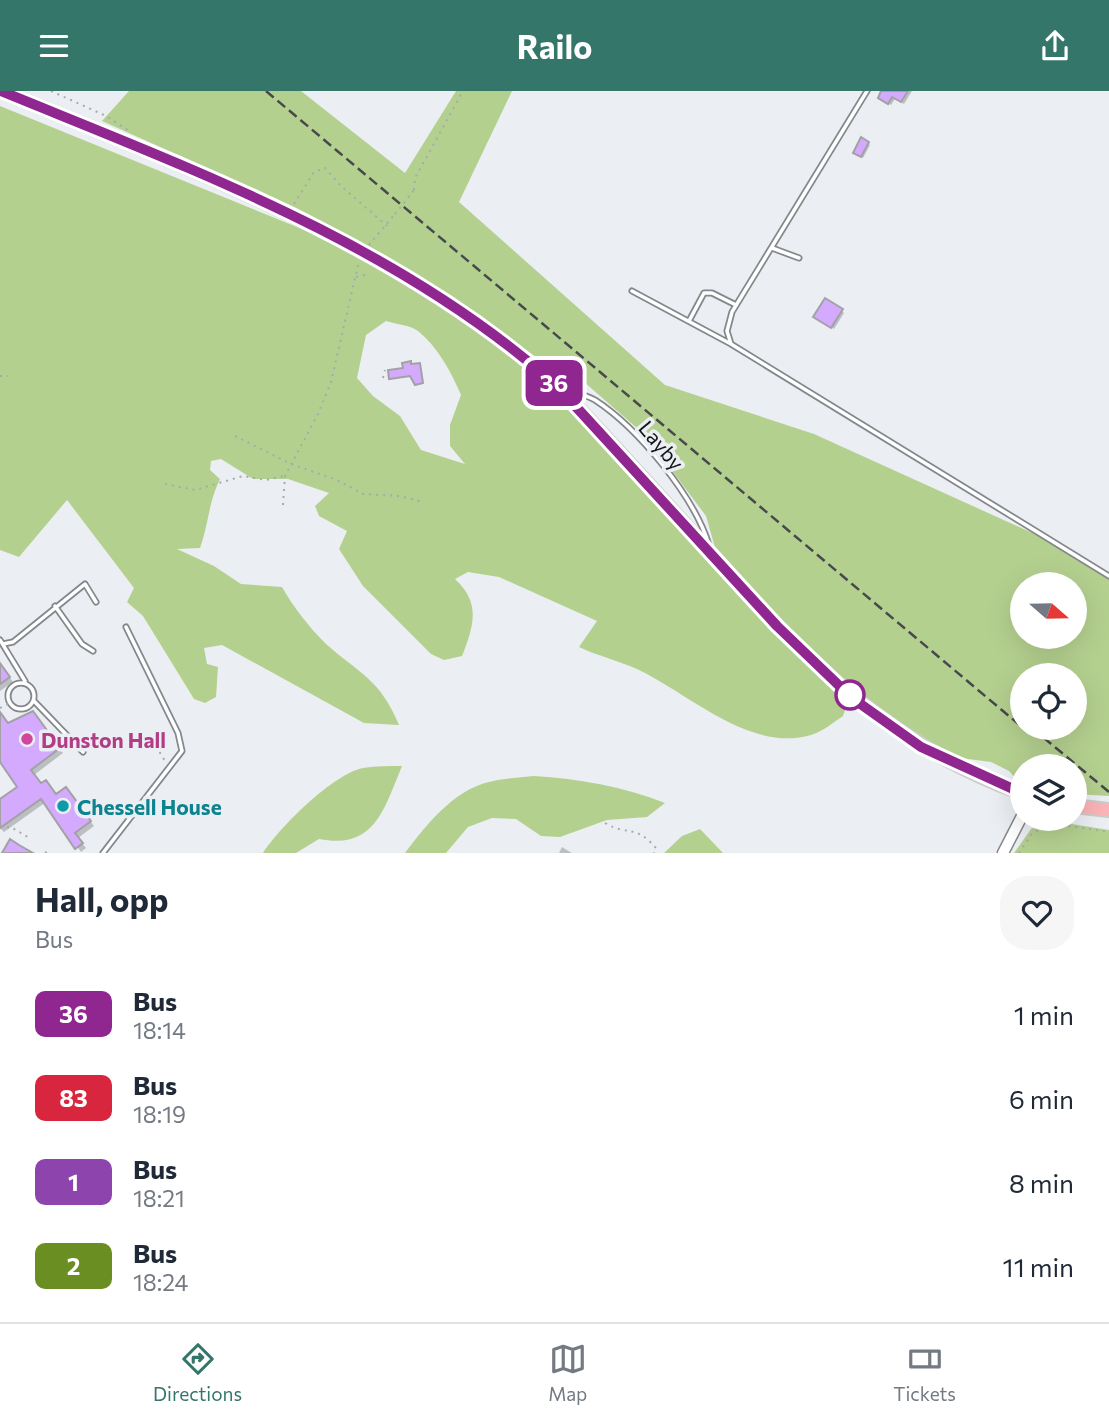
<!DOCTYPE html>
<html lang="en">
<head>
<meta charset="utf-8">
<style>
	:root { --surface:#fff; --page:#f6f6f7; --text:#1f2937; --muted:#747a83; --line:#e0e1e3; --accent:#34776a }
	body { margin:0; font-family:Commissioner,sans-serif; background:var(--page); color:var(--text); height:100vh; display:flex; flex-direction:column; font-size:26px; white-space:nowrap }
	* { box-sizing:border-box; margin:0 }
	p { font-size:23px; color:var(--muted) }
	.icon { flex:none; width:38px; height:38px; fill:none; stroke:currentColor; stroke-width:2; stroke-linecap:round; stroke-linejoin:round }
	.map { position:relative; height:762px; overflow:hidden }
	.drawer { display:flex; flex-direction:column; background:var(--surface); flex:1 }
	.drawer>* { flex:none }
	.badge { padding:0 14px; border-radius:10px; font-size:24px; line-height:46px }
	.needle { width:46px; rotate:110deg }
	.fabs { position:absolute; left:1010px; top:481px; display:grid; gap:14px }
	.fabs a { display:grid; place-items:center; width:77px; height:77px; border-radius:50%; background:var(--surface); box-shadow:0 7px 28px #0002; font-size:35px }
	.map>.badge { position:absolute; translate:-50% -50%; box-shadow:0 0 0 4px #fff }
	.round { display:grid; place-items:center; flex:none; width:74px; height:74px; border-radius:28px; background:var(--page) }
	.head { display:flex; align-items:center; justify-content:space-between; height:119px; padding:0 35px }
	h1 { font-size:33px; font-weight:700; line-height:52px }
	ul { padding:0; list-style:none }
	li { display:flex; align-items:center; gap:21px; height:84px; padding:0 35px }
	li div { flex:1 }
	li b { display:block; font-size:26px }
	li em { font-style:normal }
	li .badge { min-width:77px; font-weight:700; text-align:center }
	header { display:flex; justify-content:space-between; align-items:center; height:91px; padding:0 35px; background:var(--accent); color:#fff; font-size:32px; font-weight:700 }
	.tab-bar { display:flex; justify-content:space-around; align-items:center; height:98px; border-top:2px solid var(--line); background:var(--surface); font-size:19px; color:var(--muted) }
	.tab-bar a { display:grid; justify-items:center; gap:4px }
	.tab-bar .current { color:var(--accent) }
	.map>svg:first-child { display:block }
	.built { fill:#dbe4ee }
	.green { fill:#b4d08f; fill-rule:evenodd }
	.shadow { fill:#0003 }
	.building { fill:#d4aafe; stroke:#a3a1a5; stroke-width:2 }
	.lines { fill:none; stroke-linecap:round; stroke-linejoin:round }
	.service-casing { stroke:#84878b; stroke-width:7 }
	.tertiary-casing { stroke:#84878b; stroke-width:13 }
	.trunk-casing { stroke:#cbcbcc; stroke-width:16 }
	.path { stroke:#a7aaad; stroke-width:2; stroke-dasharray:2 5; stroke-linecap:butt }
	.service { stroke:#fff; stroke-width:3.5 }
	.tertiary { stroke:#fff; stroke-width:10 }
	.trunk { stroke:#fbb4b7; stroke-width:12 }
	.rail { stroke:#47494c; stroke-width:2.5; stroke-dasharray:10 5; stroke-linecap:butt }
	.path-bridge { stroke:#a7aaad; stroke-width:2; stroke-dasharray:2 5; stroke-linecap:butt }
	.line-casing { stroke:#fff; stroke-width:16 }
	.line { stroke:#90268f; stroke-width:10 }
	.stop-dot { fill:#fff; stroke:#90268f; stroke-width:3.5 }
	.hotel-dot { fill:#d1479c; stroke:#ebeff3; stroke-width:2.5 }
	.culture-dot { fill:#0f9aa8; stroke:#ebeff3; stroke-width:2.5 }
	.labels { text-anchor:middle; dominant-baseline:central; stroke-width:7; stroke-linejoin:round; paint-order:stroke }
	.street-label { font-size:21px; fill:#131416; stroke:#ebeff3 }
	.hotel-label { font-size:21px; font-weight:bold; fill:#b23c85; stroke:#ebeff3; text-anchor:start }
	.culture-label { font-size:21px; font-weight:bold; fill:#0d838f; stroke:#ebeff3; text-anchor:start }
</style>
</head>
<body>
<header><svg class="icon" aria-label="menu" viewBox="0 0 24 24"><path d="M4 6h16M4 12h16M4 18h16"/></svg>Railo<svg class="icon" aria-label="share" viewBox="0 0 24 24"><path d="M12 15V3M7 8l5-5 5 5M5 13v7h14v-7"/></svg></header>
<div class="map">
<svg width="1109" height="762" viewBox="0 0 1109 762">
	<rect width="100%" height="100%" fill="#ebeff3"/>
	<path class="built" d="M324 81 331 90 318 101 311 92Z"/>
	<path class="green" d="M129 0H301L405 82 456 0H512L459 111 665 294 814 343 1072 460 1109 485V705L1075 703 1074 676H1022V694L1009 680 991 671 953 666 924 650 855 600 807 557 716 460 706 425 646 345 576 284 537 270 469 222 296 117 102 30ZM1022 494H1074V546H1022ZM1022 584H1074V637H1022Z
		M0 15 319 145 395 184 533 278 623 372 745 509 811 577 848 610 843 625C834 631 822 641 811 644 751 662 689 603 639 579 620 570 598 565 579 556L597 530 499 486 468 481 455 488C481 512 474 534 462 565L444 569 431 563 363 495 339 458 347 440 319 425 315 415 329 402 288 388H253L221 368 211 370 210 379 220 388C208 413 209 432 200 457L177 458 214 475 241 493 282 496C294 517 309 536 326 553 360 583 380 588 399 634L364 632 222 554 204 557 207 573 218 576 216 606 205 612 194 608 143 525 127 511 134 497 67 409 19 466 0 459ZM386 230C395 233 410 234 418 240 438 256 451 281 461 304L450 334V355L465 373 421 359 400 325 373 305 357 287 366 244Z
		M402 675C384 718 375 759 319 748L296 762H263C280 736 333 683 363 677 376 675 390 675 402 675Z
		M534 685C580 688 621 695 665 712L647 726 607 729 560 746 541 745 516 728 492 727 468 736 446 762H405C426 734 454 699 489 691 504 687 519 687 534 685Z
		M1047 729 1109 739V762H1014L1031 738Z
		M700 738 723 762H664L682 745Z"/>
	<path class="shadow" d="M884 0H912L904 13 895 8 891 14 883 10Z
		M862 49 870 54 863 67 856 63Z
		M841 219 844 222 834 238 818 229Z
		M0 573 13 591 0 600Z
		M0 622 9 634 37 627 63 662 34 684 56 705 70 702 94 735 78 747 86 757 81 761 46 711 4 741 0 737V710L20 696 0 669Z
		M562 756 572 762H559Z"/>
	<path class="building" d="M881 0H908L901 11 892 6 888 13 878 7Z
		M861 46 869 51 861 66 853 62Z
		M825 207 843 218 831 237 813 226Z
		M411 270V273L420 272 423 292 415 294 410 285 389 288 388 279 403 277 402 272Z
		M0 572 10 586 0 593Z
		M33 620 60 657 31 679 41 692 46 689 56 703 66 696 91 730 75 742 83 752 75 758 41 708 0 737V708L17 696 0 671V621L8 632Z
		M10 748 19 754 33 762H2Z"/>
	<g class="lines">
		<defs>
			<path id="service" d="M867 0 732 221 727 240 731 253 1109 485
				M772 157 799 167
				M632 200 731 253
				M689 230 704 202H712L736 214
				M565 297C574 301 586 304 595 309 638 337 694 405 709 454
				M55 515 82 553 93 560
				M0 549 25 590
				M3 553 13 551 85 493 96 511
				M8 605a13 13 0 1 1 26 0a13 13 0 1 1-26 0Z
				M34 610 83 661
				M103 762 182 660 178 642 126 536"/>
			<path id="tertiary" d="M1003 762 1022 725"/>
			<path id="trunk" d="M1 0C195 79 396 154 556 294 604 344 650 395 696 446 794 556 879 651 1022 702
				M1074 715 1109 719"/>
		</defs>
		<use href="#service" class="service-casing"/>
		<use href="#tertiary" class="tertiary-casing"/>
		<use href="#trunk" class="trunk-casing"/>
		<path class="path" d="M51 0 106 25 129 40
			M414 99 415 87 463 0
			M294 113 314 81 325 77 341 95 387 135
			M369 154 395 123
			M356 186 365 184
			M0 285H8
			M383 287 385 279
			M235 345 291 373 337 389 363 403 399 405 424 411
			M165 393 195 399 243 385 266 389 284 385
			M283 414 285 385 318 323 331 291 359 170
			M0 617 8 613
			M156 655 165 670
			M605 732C629 746 634 732 656 757L654 762
			M0 737 11 736 31 748
			M45 761 47 762
			M1019 762 1031 744 1048 732 1109 741"/>
		<use href="#service" class="service"/>
		<use href="#tertiary" class="tertiary"/>
		<use href="#trunk" class="trunk"/>
		<path class="rail" d="M266 0 1022 636
			M1032 637 1109 701"/>
		<path class="path-bridge" d="M395 123 414 99"/>
	</g>
	<g class="lines">
		<defs>
			<path id="line" d="M1 0C194 79 397 153 556 294L777 535 852 607 921 656 1022 702"/>
		</defs>
		<use href="#line" class="line-casing"/>
		<use href="#line" class="line"/>
	</g>
	<circle class="stop-dot" cx="850" cy="604" r="14"/>
	<circle class="hotel-dot" cx="27" cy="648" r="7"/>
	<circle class="culture-dot" cx="63" cy="715" r="7"/>
	<g class="labels">
		<g class="street-label">
			<text transform="translate(662 354) rotate(50)">Layby</text>
		</g>
		<g class="hotel-label">
			<text x="41" y="648">Dunston Hall</text>
		</g>
		<g class="culture-label">
			<text x="77" y="715">Chessell House</text>
		</g>
	</g>
</svg>
<div class="fabs">
<a><svg class="needle" viewBox="-14 -14 28 28"><path d="M0-13l5 13h-10z" fill="#e53935"/><path d="M0 13l5-13h-10z" fill="#747a83"/></svg></a>
<a><svg class="icon" aria-label="locate" viewBox="0 0 24 24"><circle cx="12" cy="12" r="6"/><path d="M12 2v4M12 18v4M2 12h4M18 12h4"/></svg></a>
<a><svg class="icon" aria-label="layers" viewBox="0 0 24 24"><path d="M12 4l9 5-9 5-9-5zM3 14l9 5 9-5"/></svg></a>
</div>
<b class="badge" style="left:554px;top:292px;background:#90268f;color:#fff">36</b>
</div>
<section class="drawer">
<div class="head"><div><h1>Hall, opp</h1><p>Bus</p></div><a class="round"><svg class="icon" aria-label="heart" viewBox="0 0 24 24"><path d="M12 20l-8-8c-3-5 5-10 8-4 3-6 11-1 8 4z"/></svg></a></div>
<ul>
<li><span class="badge" style="background:#90268f;color:#fff">36</span><div><b>Bus</b><p>18:14</p></div><em>1 min</em></li>
<li><span class="badge" style="background:#d7263d;color:#fff">83</span><div><b>Bus</b><p>18:19</p></div><em>6 min</em></li>
<li><span class="badge" style="background:#8e44ad;color:#fff">1</span><div><b>Bus</b><p>18:21</p></div><em>8 min</em></li>
<li><span class="badge" style="background:#6b8e23;color:#fff">2</span><div><b>Bus</b><p>18:24</p></div><em>11 min</em></li>
</ul>
</section>
<nav class="tab-bar">
<a class="current"><svg class="icon" aria-label="directions" viewBox="0 0 24 24"><path d="M12 3l9 9-9 9-9-9zM9 14v-3h6M13 9l2 2-2 2"/></svg>Directions</a>
<a><svg class="icon" aria-label="map" viewBox="0 0 24 24"><path d="M3 6l6-2 6 2 6-2v14l-6 2-6-2-6 2zM9 4v14M15 6v14"/></svg>Map</a>
<a><svg class="icon" aria-label="tickets" viewBox="0 0 24 24"><path d="M3 7h18v10H3zM15 7v10"/></svg>Tickets</a>
</nav>
</body>
</html>
